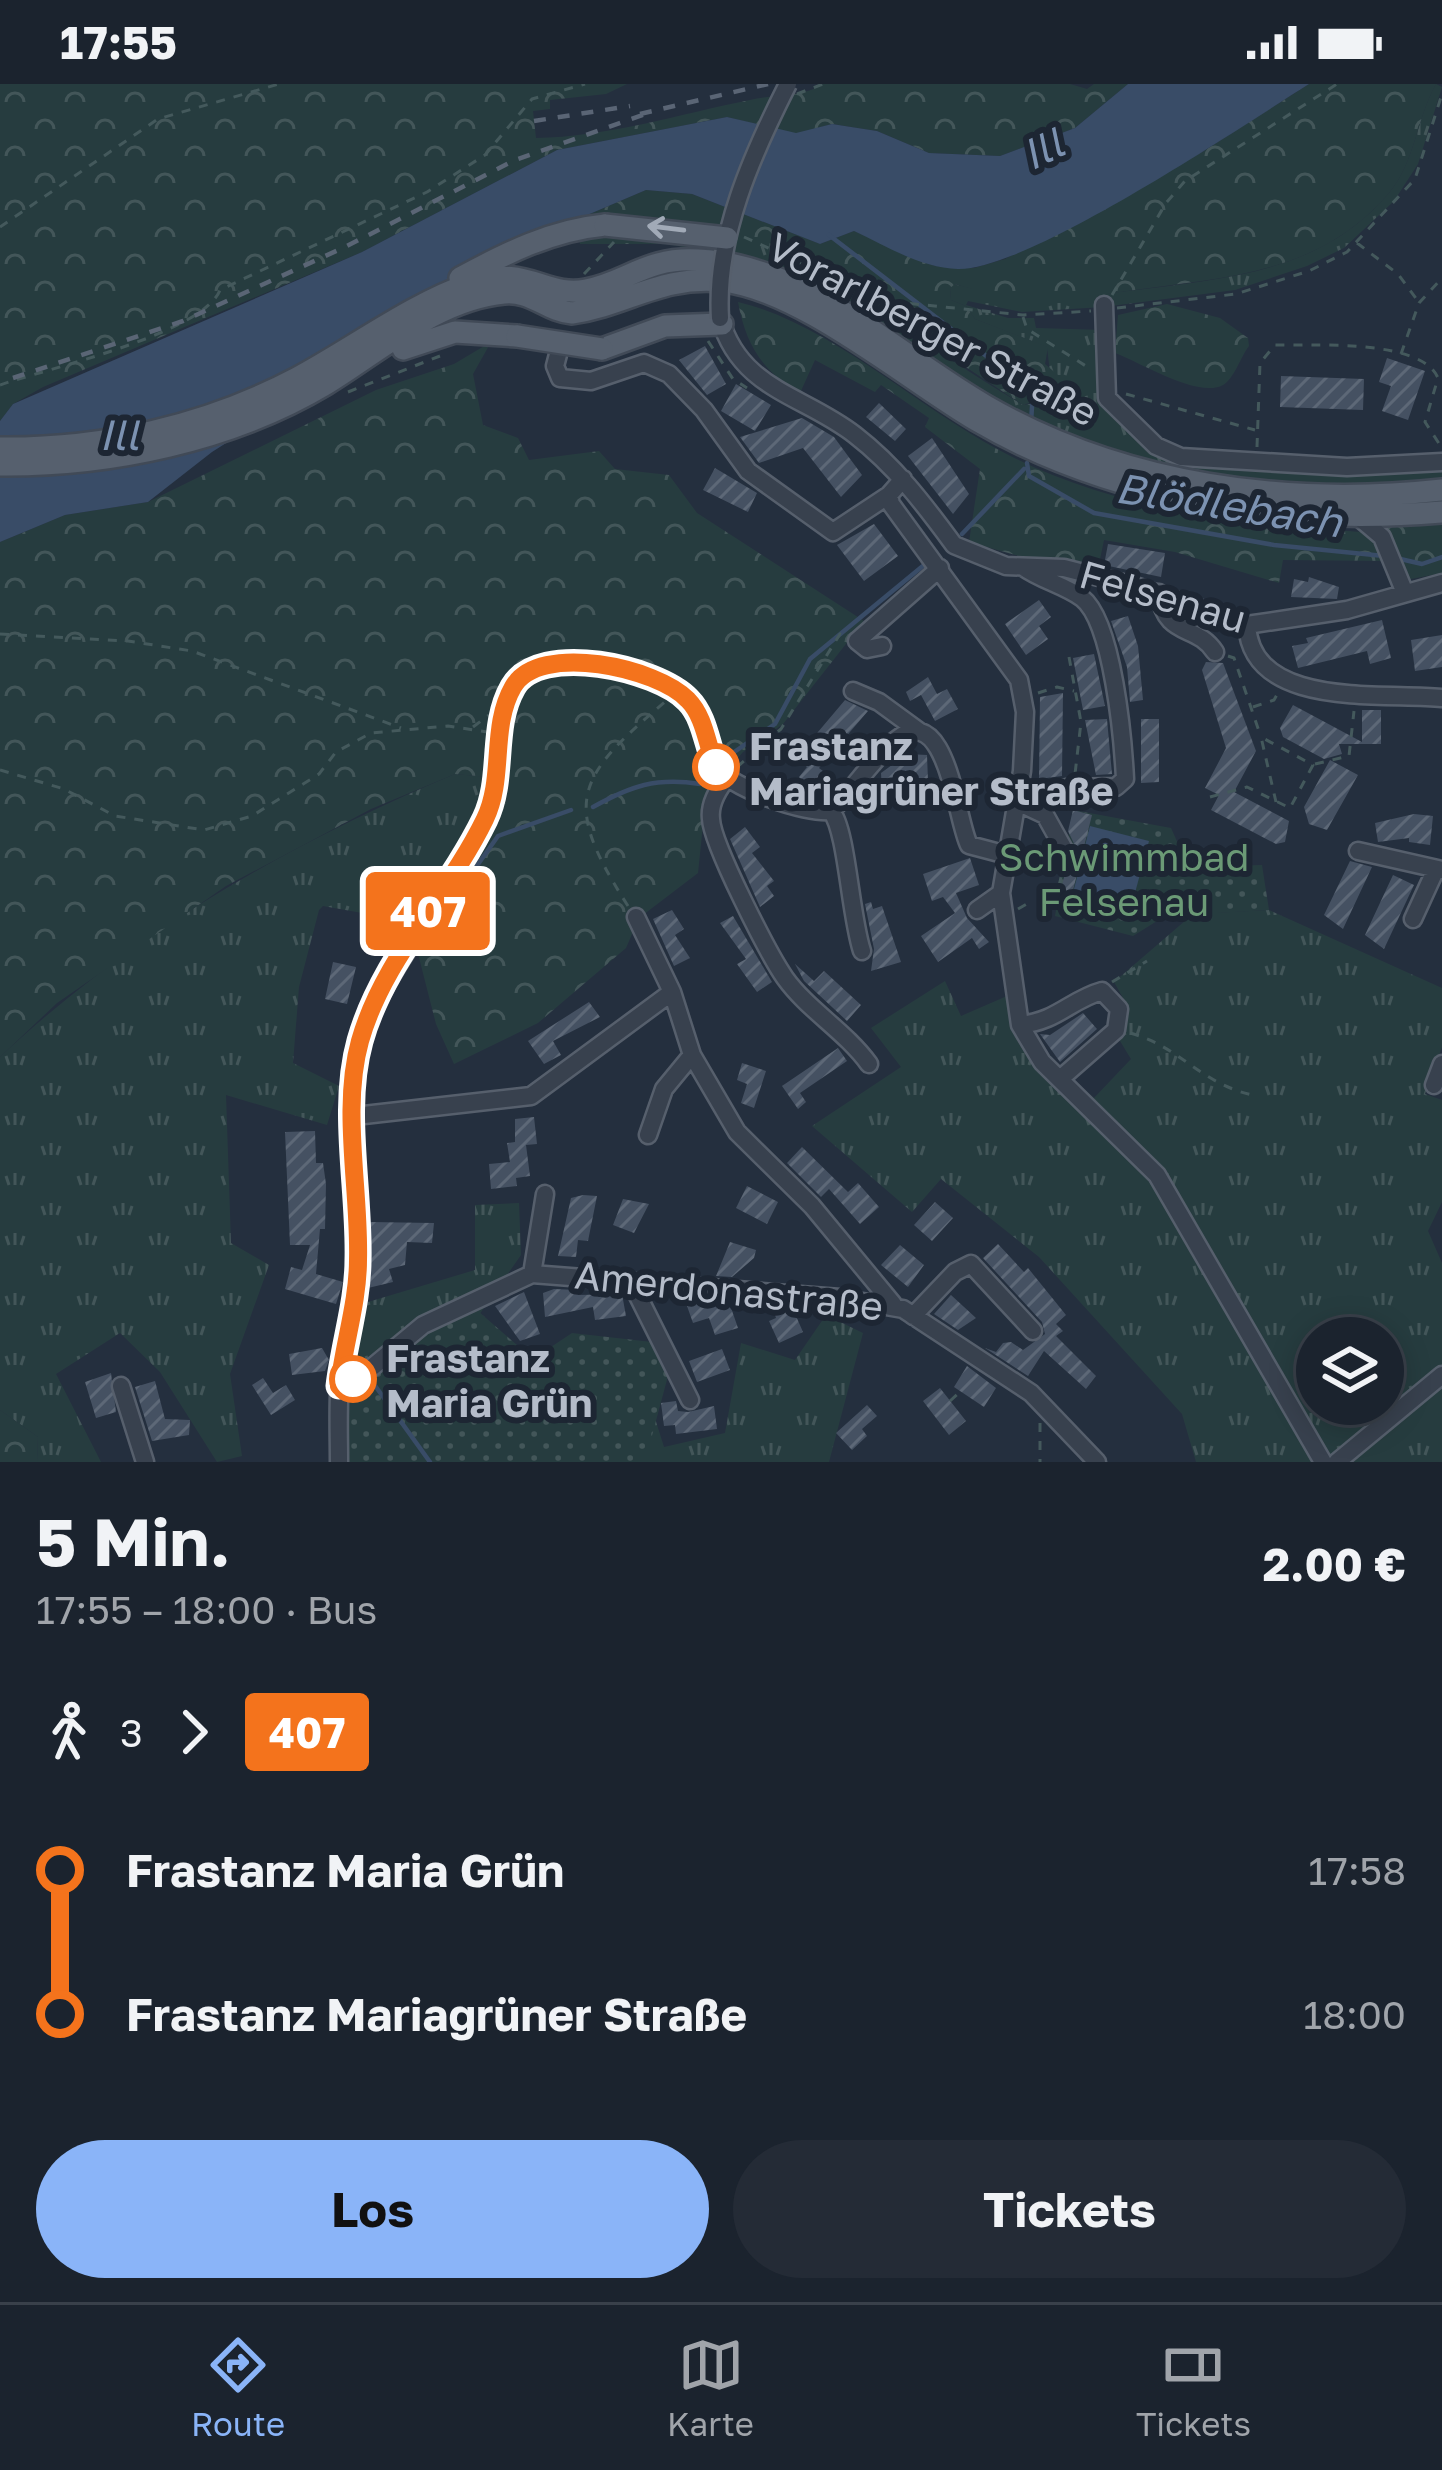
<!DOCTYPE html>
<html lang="de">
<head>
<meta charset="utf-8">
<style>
	:root { --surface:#1b232e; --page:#242b36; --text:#f1f3f6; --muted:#a0a4aa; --line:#39404a; --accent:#8ab4f8 }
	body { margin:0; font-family:"Golos Text",sans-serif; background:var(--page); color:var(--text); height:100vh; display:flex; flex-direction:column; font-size:45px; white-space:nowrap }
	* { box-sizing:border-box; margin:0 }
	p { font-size:39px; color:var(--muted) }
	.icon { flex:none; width:66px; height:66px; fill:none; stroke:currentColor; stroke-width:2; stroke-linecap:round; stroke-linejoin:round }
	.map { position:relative; height:1378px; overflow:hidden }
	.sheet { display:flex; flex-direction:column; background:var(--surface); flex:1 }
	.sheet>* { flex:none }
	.badge { padding:0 24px; border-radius:9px; font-size:42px; line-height:78px }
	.controls { position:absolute; left:1296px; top:1233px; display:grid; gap:24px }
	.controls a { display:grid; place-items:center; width:108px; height:108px; border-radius:50%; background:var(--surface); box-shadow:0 6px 30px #0003,0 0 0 3px var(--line); font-size:60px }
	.map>.badge { position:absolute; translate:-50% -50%; box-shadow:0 0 0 6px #fff }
	.legs { display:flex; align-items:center; gap:18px; height:132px; padding:0 36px; font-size:39px }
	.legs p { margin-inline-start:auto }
	.headline { display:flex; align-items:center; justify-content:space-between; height:204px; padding:0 36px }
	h1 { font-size:66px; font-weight:700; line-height:90px }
	.button { display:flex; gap:24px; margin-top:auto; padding:24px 36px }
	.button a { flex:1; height:138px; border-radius:72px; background:var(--accent); color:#111; font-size:48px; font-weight:700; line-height:138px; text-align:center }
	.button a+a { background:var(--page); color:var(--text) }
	ul { padding:0 36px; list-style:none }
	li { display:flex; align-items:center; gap:42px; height:144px; font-size:45px }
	li i { display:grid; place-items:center; width:18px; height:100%; margin:0 15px; background:currentColor }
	li i::after { content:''; width:30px; height:30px; margin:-15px; border:9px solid; border-radius:50%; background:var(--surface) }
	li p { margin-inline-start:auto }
	li:first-child i { background:linear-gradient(#0000 50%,currentColor 0) }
	li:last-child i { background:linear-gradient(currentColor 50%,#0000 0) }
	.status { display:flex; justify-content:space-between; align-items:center; height:84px; padding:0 60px; background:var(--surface); direction:ltr }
	.status svg { height:33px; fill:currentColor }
	.tabs { display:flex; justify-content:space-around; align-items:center; height:168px; border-top:3px solid var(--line); background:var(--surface); font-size:33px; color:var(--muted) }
	.tabs a { display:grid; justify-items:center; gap:6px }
	.tabs .current { color:var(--accent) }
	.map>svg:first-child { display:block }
	.grass { fill:url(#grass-tufts); fill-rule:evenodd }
	.forest { fill:url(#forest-crowns) }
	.park { fill:url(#park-dots) }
	.water { fill:#394c67 }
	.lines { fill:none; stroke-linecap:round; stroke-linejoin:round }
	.stream { stroke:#394c67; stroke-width:4.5 }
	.building { fill:url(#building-hatch) }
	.minor-casing { stroke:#565f6c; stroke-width:21 }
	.major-casing { stroke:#414a57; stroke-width:26 }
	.path { stroke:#44595c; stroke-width:3; stroke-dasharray:9 9; stroke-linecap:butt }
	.minor { stroke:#38414e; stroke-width:16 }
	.major { stroke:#56606e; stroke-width:21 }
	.rail { stroke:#5a6575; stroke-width:4.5; stroke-dasharray:12 12; stroke-linecap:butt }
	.minor-bridge-casing { stroke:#565f6c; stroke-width:21; stroke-linecap:butt }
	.major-bridge-casing { stroke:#414a57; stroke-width:26; stroke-linecap:butt }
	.minor-bridge { stroke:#38414e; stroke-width:16 }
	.major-bridge { stroke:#56606e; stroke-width:21 }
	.oneway { stroke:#a1aab7 }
	.line-1-casing { stroke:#fff; stroke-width:27 }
	.line-1 { stroke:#f4731c; stroke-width:18 }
	.stop-1-dot { fill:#fff; stroke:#f4731c; stroke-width:6 }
	.labels { text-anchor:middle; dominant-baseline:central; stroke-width:12; stroke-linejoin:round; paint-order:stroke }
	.street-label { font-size:39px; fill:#b4bcc9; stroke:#1d2633 }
	.stop-label { font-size:39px; font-weight:bold; fill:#b4bcc9; stroke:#1d2633; text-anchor:start }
	.park-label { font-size:39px; fill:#6b9a76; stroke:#1d2633 }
	.water-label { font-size:42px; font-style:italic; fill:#7c92b1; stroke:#1d2633 }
</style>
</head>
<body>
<div class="status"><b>17:55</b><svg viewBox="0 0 49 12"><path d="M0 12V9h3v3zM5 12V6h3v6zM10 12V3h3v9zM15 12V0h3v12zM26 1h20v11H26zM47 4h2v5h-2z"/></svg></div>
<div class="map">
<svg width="1442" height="1378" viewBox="0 0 1442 1378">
	<defs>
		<pattern id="grass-tufts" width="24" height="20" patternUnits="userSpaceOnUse" patternTransform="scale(3)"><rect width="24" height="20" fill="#263c3f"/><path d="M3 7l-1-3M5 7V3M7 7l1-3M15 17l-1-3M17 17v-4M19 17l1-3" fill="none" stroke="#435659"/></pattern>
		<pattern id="forest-crowns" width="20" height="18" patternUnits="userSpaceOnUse" patternTransform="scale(3)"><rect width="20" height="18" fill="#263c3f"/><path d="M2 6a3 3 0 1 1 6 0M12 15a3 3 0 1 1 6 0" fill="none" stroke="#435659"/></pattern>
		<pattern id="park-dots" width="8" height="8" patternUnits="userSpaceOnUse" patternTransform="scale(3)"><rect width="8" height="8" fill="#263c3f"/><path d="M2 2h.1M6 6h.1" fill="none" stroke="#435659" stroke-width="1.8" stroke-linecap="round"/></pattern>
		<pattern id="building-hatch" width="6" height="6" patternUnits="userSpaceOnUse" patternTransform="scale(3)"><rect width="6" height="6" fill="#455162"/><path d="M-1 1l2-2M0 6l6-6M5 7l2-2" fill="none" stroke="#5d6877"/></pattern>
	</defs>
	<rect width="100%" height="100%" fill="#242f3e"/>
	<path class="grass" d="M1436 0 1442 3 1418 80 1394 117 1344 164 1307 182 1235 206 1103 223 1022 228 968 217 966 221 1008 234H1034L1036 244 1103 246 1100 308 1154 365 1442 384V397L1358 401 1231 395 1119 371 1040 340 738 173 667 160H580L578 135C660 128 756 143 827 183 846 194 860 211 877 224 924 259 973 291 1023 321L1064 315 1071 302 1050 288 1047 263 975 235 966 222 951 216 950 204 954 200C1011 216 1070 215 1128 207 1225 194 1320 190 1389 109 1415 78 1416 36 1436 0Z
		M455 690 499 694 487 732 413 850 379 832 323 822 319 826 299 903 293 979 339 1002 327 1041 226 1011 231 1159 269 1181 230 1290 242 1372 217 1378 160 1288 120 1249 56 1290 101 1378H37L38 1353 0 1326V973C131 850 290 759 455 690Z
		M1269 826 1442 904V963L1425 1010 1442 1016V1118L1428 1147 1442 1179V1378H1196L1182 1330 1039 1173 941 1095 912 1128 812 1042 901 983 871 944 945 897 961 932 1021 906 1039 964 1094 1014 1131 975 1120 957 1127 921 1114 898 1193 830ZM1317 1254H1383V1320H1317Z
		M519 1119 521 1171 479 1231 521 1292 636 1274 664 1363 725 1349 741 1259 795 1276 826 1231 863 1249 829 1378H344L351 1264 368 1218 475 1186V1121Z"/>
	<path class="forest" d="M0 0H627L606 10 550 16V25L533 27 536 54C607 53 680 30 750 16 775 10 801 14 823 0H1070L1087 5 1094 0H1128L1075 44 1000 72 929 69 877 47 832 40 796 50 727 33 557 66 362 168 43 303 13 320 0 337Z
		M1309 0H1436C1416 36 1415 78 1389 109 1319 191 1225 193 1127 207 1065 216 1017 220 955 200L950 204 951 216 966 222 975 235 1048 263 1045 280 1071 302 1069 315 1048 313 1023 321 880 226 833 186 782 162 666 137 578 135 646 106 692 110 820 160 854 147 935 182 974 184 1005 175 1202 68Z
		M738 218C828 239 917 323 999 366 1111 426 1236 439 1361 448L1373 452 1386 477 1283 476 1279 499 1175 468 1104 456 1099 480 1022 473 969 458 980 385 925 343 929 334 881 301 875 308 815 276 800 309C762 287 746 261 738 218Z
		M1167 220 1220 234 1248 254 1249 262C1241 272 1234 295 1223 301 1198 315 1138 277 1115 269L1118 231Z
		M491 258 473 290 483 341 518 354 529 376 599 367 615 385 669 391 697 429 864 537 783 640 743 668 706 711 698 789 639 834 626 864 538 939 454 980 436 940 413 850 471 761 498 694 455 690 371 725 226 802 57 919 0 973V458L65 431 148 418 376 306 454 280Z
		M1375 439 1442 440V489L1406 496Z
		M0 1326 38 1353 37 1378H0Z"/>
	<path class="park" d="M1073 726 1171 744 1180 764 1200 783 1262 781 1269 826 1165 832 1133 852 1055 832Z
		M470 1220 533 1275 572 1249 652 1258 668 1292 650 1359 638 1378H346V1318L352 1306 422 1246Z"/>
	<path class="water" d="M1128 0H1309C1242 42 1027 187 958 185 921 184 886 162 854 147L820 160 692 110 646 106 578 135 212 368 148 418 65 431 0 458V337L13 320 362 168 557 66 727 33 796 49 832 40 877 47 929 69 1000 72 1075 44Z
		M1090 742 1149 757 1132 820 1074 805Z"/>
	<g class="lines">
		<path class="stream" d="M829 151 1033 308 1031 338
			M1027 379 1029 392 1094 429 1274 461 1384 472
			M962 450 1024 385
			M1396 474 1422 480 1442 473
			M724 675 775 640 810 575 924 481
			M593 723C631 702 656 693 700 700L709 694
			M435 841 498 752 571 726
			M376 1303 430 1378"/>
	</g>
	<path class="building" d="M705 262 726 300 707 311 679 276Z
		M1387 274 1425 287 1408 336 1382 327 1391 302 1379 298Z
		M1281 292 1364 295 1363 326 1280 323Z
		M736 300 771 321 755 347 721 327Z
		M879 319 906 345 895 357 866 333Z
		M802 334 834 353 862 391 841 413 803 364 759 379 740 353Z
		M932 354 969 410 953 430 908 372Z
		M715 384 757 409 748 428 703 406Z
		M874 440 898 472 864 497 837 461Z
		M1108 460 1165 469 1161 493 1104 481Z
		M1309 493 1339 503 1337 515 1291 513 1294 495 1308 498Z
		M1039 516 1051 533 1039 542 1048 555 1026 571 1005 540Z
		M1128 532 1138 562 1143 616 1130 618 1127 583 1111 537Z
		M1382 536 1391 574 1370 580 1367 567 1298 584 1292 562 1308 559 1306 554Z
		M1442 551V583L1415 587 1411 556Z
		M1094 570 1105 622 1083 626 1073 574Z
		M1206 578 1223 579 1256 667 1234 708 1289 737 1285 758 1276 760 1211 726 1219 711 1205 704 1226 664 1202 586Z
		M928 593 937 610 947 605 958 625 935 637 921 611 910 617 906 608Z
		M1063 609 1062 692 1039 695 1040 613Z
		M845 616 868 627 819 684 827 690 809 709 799 693 807 683 796 674Z
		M1293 621 1362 658V626H1381V660H1339L1342 670 1324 675 1283 653 1280 644Z
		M1107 635 1112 690 1096 691 1085 636Z
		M1141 635H1159V698L1141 699Z
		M907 670 927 671 928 697 900 698V706L882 707 881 689Z
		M1330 676 1358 691 1327 746 1309 740 1304 723Z
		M1073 726 1092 731 1071 814 1060 812 1067 779 1078 768 1068 747Z
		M1414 730 1433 732 1430 761 1409 758V754L1378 758 1375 739Z
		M745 743 760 763 752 769 774 797 767 802 774 812 760 823 730 755Z
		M970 774 979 801 956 809 967 834 989 858 979 865 972 854 938 878 921 852 955 829 943 813 932 817 923 790Z
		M1350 777 1372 783 1343 845 1324 831Z
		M1393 791 1414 801 1384 865 1365 851Z
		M871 818 873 825 882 822 901 878 871 887 874 865 865 820Z
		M672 826 684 845 675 851 690 874 674 882 653 835Z
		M733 832 772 898 757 908 737 880 746 875 720 839Z
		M333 878 356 883 347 920 325 915Z
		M795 880 814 897 824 887 861 921 847 937 804 897Z
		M589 918 600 933 553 957 561 971 544 980 528 957Z
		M1083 929 1097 945 1060 978 1040 950 1050 951Z
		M838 964 847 977 800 1009 806 1018 798 1025 782 1002Z
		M742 979 766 987 754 1024 741 1019 747 1000 737 996Z
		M534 1033 537 1060 526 1061 530 1092 516 1094 517 1102 491 1105 489 1080 510 1078 507 1059 515 1058V1035Z
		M315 1047 316 1079H323L326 1100 325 1145H320L316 1190 343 1198 336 1220 285 1205 291 1183 302 1186 310 1161H290L285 1048Z
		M802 1063 848 1108 858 1099 879 1123 860 1140 829 1105 821 1113 787 1079Z
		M747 1102 778 1118 767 1140 736 1124Z
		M583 1111 597 1112 588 1157 578 1156 576 1173 558 1172 571 1114Z
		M623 1115 649 1120 634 1149 613 1141Z
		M935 1118 953 1134 932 1157 914 1141Z
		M370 1138 434 1139 432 1159 407 1158 405 1181 389 1185 393 1198 368 1204Z
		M730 1158 756 1166 754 1174 732 1193 716 1192Z
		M998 1160 1024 1188 1028 1184 1066 1231 1056 1240 1063 1247 1056 1252 1096 1292 1086 1305 1044 1267 1028 1292 985 1264 996 1268 1003 1259 1011 1258 1023 1266 1045 1250 1042 1238 983 1174Z
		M900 1161 924 1181 908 1203 881 1181Z
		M554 1205 577 1206 578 1211 622 1210 626 1232 595 1236 593 1223 545 1233 543 1209Z
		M524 1208 540 1250 520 1257 495 1222Z
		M951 1211 976 1234 958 1246 934 1230Z
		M705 1216 713 1221 729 1218 738 1244 715 1251 709 1234 693 1239 687 1222Z
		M792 1223 803 1248 779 1259 769 1237 776 1234 774 1228Z
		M322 1264 329 1276 325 1287 292 1291 289 1270Z
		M722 1265 730 1286 697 1298 689 1277Z
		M967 1282 996 1304 984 1323 954 1303Z
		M111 1289 116 1328 96 1334 85 1298Z
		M263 1294 273 1309 286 1301 295 1316 271 1331 252 1301Z
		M155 1297 165 1335 190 1336 189 1351 152 1357 135 1303Z
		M940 1304 966 1337 949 1351 923 1317Z
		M676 1317 678 1327 688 1328 714 1322 717 1345 676 1350 675 1341 664 1342 661 1319Z
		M867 1321 877 1332 862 1345 867 1352 852 1366 836 1349Z"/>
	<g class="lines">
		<defs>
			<path id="minor" d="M1104 221 1107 314 1156 362 1181 373 1347 383 1442 378
				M720 234C740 306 804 311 855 351 895 382 924 420 954 461L1006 482 1064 484 1138 503 1247 541 1347 526 1442 499
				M561 259 555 282 560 294 591 297 644 279 669 290 704 326 748 387 833 448 889 411
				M903 395 889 411 891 420 1019 596 1025 628 1022 687 1001 809 1020 941 1042 978 1157 1091 1323 1378
				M1356 431 1382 453 1405 509
				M1023 483C1041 496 1064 501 1082 514 1113 538 1123 656 1125 695L1116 703 1066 704
				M1159 509C1166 555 1196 539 1215 568
				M1247 541C1252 626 1383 608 1442 614
				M882 562 867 565 857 557 940 484
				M853 607 879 618 920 648
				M728 693C718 705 709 719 711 735 712 760 769 871 785 894 808 926 845 947 869 980
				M1017 718 1045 731 1065 767
				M831 727C847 746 850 831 862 867
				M1358 767 1442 786
				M977 826 1001 809
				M636 833 672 908 692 971 737 1048 812 1122 893 1220
				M1413 835 1436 785
				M1020 941C1058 937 1070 916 1102 907L1119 925 1116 946 1060 995
				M1434 1001 1442 980
				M355 1032 531 1012 672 908
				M648 1051 664 1005 692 971
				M532 1190 545 1110
				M631 1198 690 1316
				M913 1232 955 1188 971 1180 1033 1247
				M121 1302 145 1378
				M339 1302 370 1285 423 1241 532 1190 840 1214 903 1225 1031 1309 1097 1378
				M339 1378C339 1345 337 1311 342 1278 346 1245 356 1212 358 1179 362 1111 338 1014 362 951 394 870 457 805 488 729 515 660 475 573 585 579 622 581 680 594 697 630 705 646 705 667 716 682 731 705 805 730 831 727 854 705 872 675 896 656 947 614 956 736 969 761L1007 771
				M1337 1378 1442 1291"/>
			<path id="major" d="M460 194C506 169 552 146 605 141
				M403 265 455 248 517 252
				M602 265 665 242 722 240
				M0 364C103 365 206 342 297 294 355 263 409 221 472 199 525 180 546 214 586 206 628 198 646 173 698 176 806 181 897 271 986 322 1123 401 1287 423 1442 406
				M0 381C109 382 231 357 326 300 380 267 438 215 504 209 531 206 547 227 572 229 627 221 661 191 722 197 799 204 908 296 976 336 1114 417 1283 441 1442 428"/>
		</defs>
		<use href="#minor" class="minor-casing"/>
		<use href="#major" class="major-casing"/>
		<path class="path" d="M797 10 823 0
			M0 143 158 35 279 0
			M744 153 885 217 1023 231 1091 227
			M1357 159 1398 190 1418 217
			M584 190 614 158
			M1112 211 1166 119 1185 97 1337 0
			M1117 224 1236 210 1309 187 1347 168 1415 95 1442 10
			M1023 233 1027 245 1089 284
			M708 257 733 295 747 304
			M1401 270 1419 219 1442 194
			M0 301C45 285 203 250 220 206L427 108 485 71 532 15 585 0
			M348 308 440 272
			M1126 310 1255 346
			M1257 363 1260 279 1275 261C1311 262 1421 254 1438 294L1425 338 1440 361
			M0 550 128 557 192 567 401 644
			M1228 572 1234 574 1260 650
			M1069 573 1081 638 1075 690
			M1038 609 1057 603 1074 607
			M1253 623 1274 616 1279 607
			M473 643 489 631
			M1315 680 1349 672 1354 627
			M737 683 781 645 840 550 845 552
			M0 686 64 705 115 732 204 746 252 732 319 690 336 668 371 649 448 642 487 648
			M1210 713 1247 703 1290 724 1313 681 1261 653 1276 718
			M1034 779 1056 781
			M1059 802 1064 780
			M628 822C561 718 575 694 666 617
			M1018 825 1032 817
			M1112 898 1147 877
			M1130 949C1182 963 1200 1001 1257 1012
			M950 1317 961 1307
			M1040 1339V1378"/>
		<use href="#minor" class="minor"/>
		<use href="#major" class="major"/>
		<path class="rail" d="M640 30 768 0
			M534 37 630 22
			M13 294 183 237 345 163 515 76 654 27"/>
		<defs>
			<path id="minor-bridge" d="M720 234C715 153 752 71 788 0"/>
			<path id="major-bridge" d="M605 141 727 154
				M517 252 602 265"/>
		</defs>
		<use href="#minor-bridge" class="minor-bridge-casing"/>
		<use href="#major-bridge" class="major-bridge-casing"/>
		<use href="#minor-bridge" class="minor-bridge"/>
		<use href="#major-bridge" class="major-bridge"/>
	</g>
	<defs><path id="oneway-shaft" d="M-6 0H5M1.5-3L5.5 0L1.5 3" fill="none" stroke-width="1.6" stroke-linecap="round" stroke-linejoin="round" transform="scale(3)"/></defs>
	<use class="oneway" href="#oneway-shaft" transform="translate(666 144) rotate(-173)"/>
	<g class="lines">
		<defs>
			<path id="line-1" d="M353 1295 339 1302C344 1260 358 1217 358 1176 360 1106 341 1025 360 957 383 875 448 811 485 735 505 694 490 643 513 603 539 557 658 584 688 616 705 633 707 662 716 683"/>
		</defs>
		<use href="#line-1" class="line-1-casing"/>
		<use href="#line-1" class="line-1"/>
	</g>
	<g class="stop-1-dot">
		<circle cx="716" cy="683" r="21"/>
		<circle cx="353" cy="1295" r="21"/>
	</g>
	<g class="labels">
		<g class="street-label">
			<text transform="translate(933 245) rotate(28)">Vorarlberger Straße</text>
			<text transform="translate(1163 512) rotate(16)">Felsenau</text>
			<text transform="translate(729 1206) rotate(6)">Amerdonastraße</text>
		</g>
		<g class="stop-label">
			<text x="749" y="661">Frastanz<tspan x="749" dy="45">Mariagrüner Straße</tspan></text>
			<text x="386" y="1273">Frastanz<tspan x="386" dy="45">Maria Grün</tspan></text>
		</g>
		<g class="park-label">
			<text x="1124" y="772">Schwimmbad<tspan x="1124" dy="45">Felsenau</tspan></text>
		</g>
		<g class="water-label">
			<text transform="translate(1042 64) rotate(-26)">Ill</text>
			<text x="119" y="350">Ill</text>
			<text transform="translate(1229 420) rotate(9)">Blödlebach</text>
		</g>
	</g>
</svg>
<div class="controls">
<a><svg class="icon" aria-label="layers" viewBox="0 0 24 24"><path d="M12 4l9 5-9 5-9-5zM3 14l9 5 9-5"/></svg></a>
</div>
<b class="badge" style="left:428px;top:827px;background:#f4731c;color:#fff">407</b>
</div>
<section class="sheet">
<div class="headline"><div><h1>5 Min.</h1><p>17:55 – 18:00 · Bus</p></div><b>2.00 €</b></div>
<div class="legs"><svg class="icon" aria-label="walk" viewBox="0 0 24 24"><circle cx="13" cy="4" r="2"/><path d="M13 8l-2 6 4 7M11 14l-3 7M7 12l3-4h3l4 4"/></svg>3<svg class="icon" aria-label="forward" viewBox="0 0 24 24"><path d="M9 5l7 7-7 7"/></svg><b class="badge" style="background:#f4731c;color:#fff">407</b></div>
<ul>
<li><i style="color:#f4731c"></i><b>Frastanz Maria Grün</b><p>17:58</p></li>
<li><i style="color:#f4731c"></i><b>Frastanz Mariagrüner Straße</b><p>18:00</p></li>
</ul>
<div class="button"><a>Los</a><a>Tickets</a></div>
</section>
<nav class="tabs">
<a class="current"><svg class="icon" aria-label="directions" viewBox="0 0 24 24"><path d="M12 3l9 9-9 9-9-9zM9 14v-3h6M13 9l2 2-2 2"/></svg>Route</a>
<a><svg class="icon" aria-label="map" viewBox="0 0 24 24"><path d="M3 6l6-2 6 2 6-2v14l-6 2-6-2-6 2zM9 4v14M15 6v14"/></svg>Karte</a>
<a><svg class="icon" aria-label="tickets" viewBox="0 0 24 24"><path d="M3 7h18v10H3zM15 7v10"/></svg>Tickets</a>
</nav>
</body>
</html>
